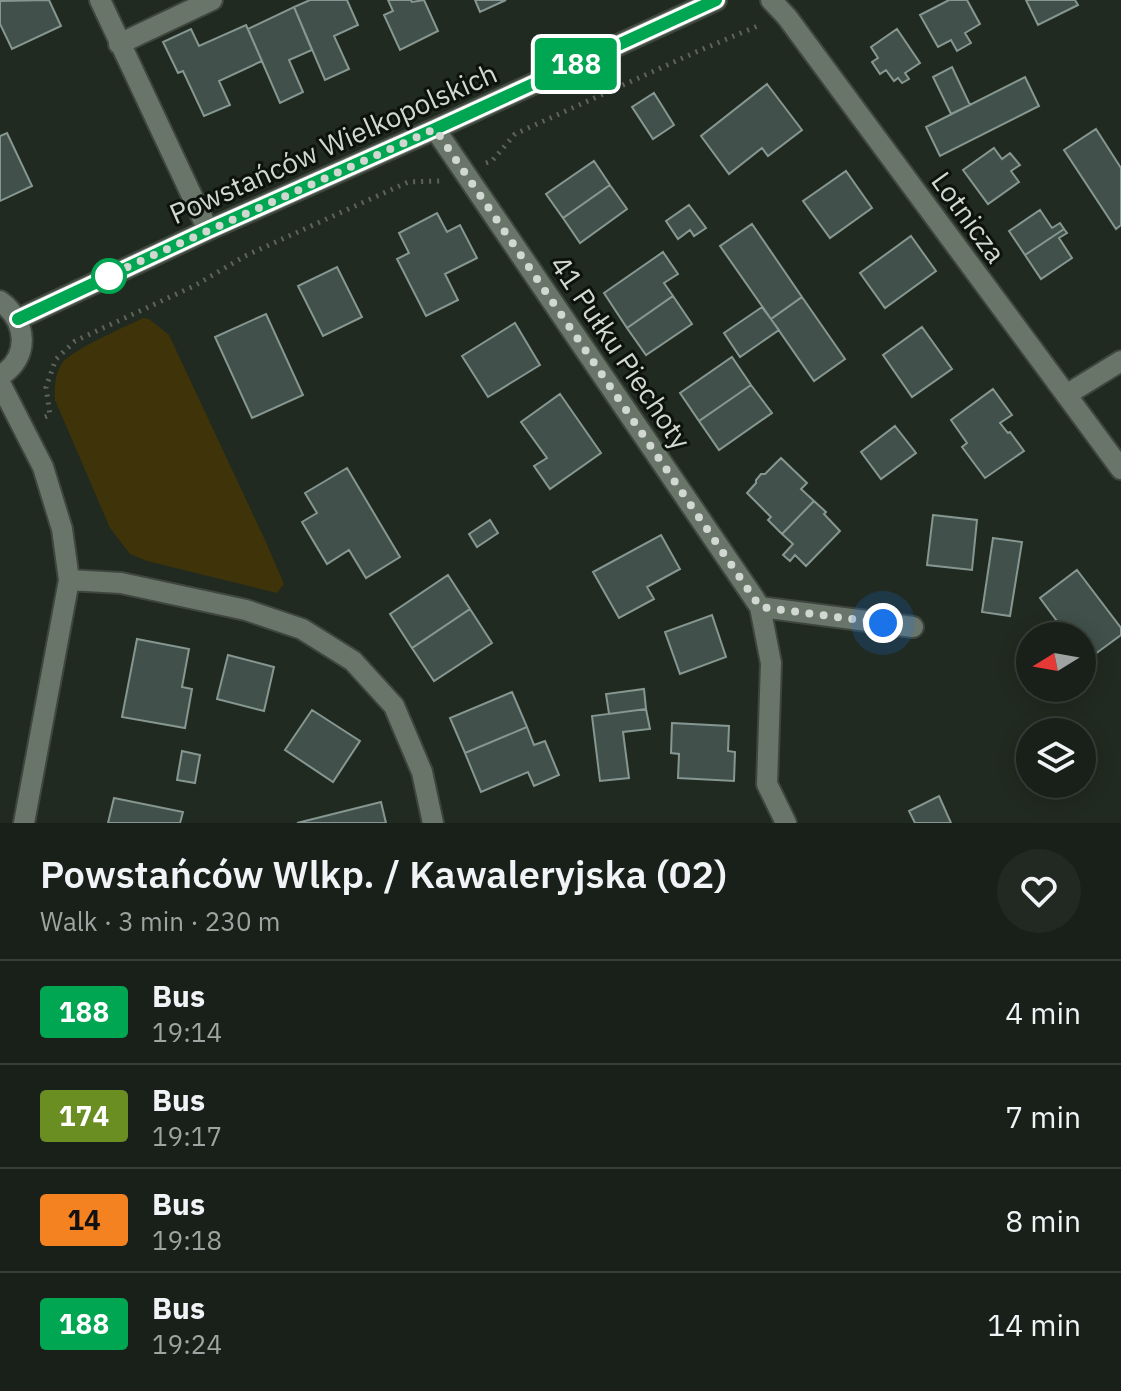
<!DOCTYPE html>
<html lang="en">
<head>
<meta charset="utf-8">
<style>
	:root { --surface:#192019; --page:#222822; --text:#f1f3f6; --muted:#9fa3a2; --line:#373e38 }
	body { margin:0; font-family:"IBM Plex Sans",sans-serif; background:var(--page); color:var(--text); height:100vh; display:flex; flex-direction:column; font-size:30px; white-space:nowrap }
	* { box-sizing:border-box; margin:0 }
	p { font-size:26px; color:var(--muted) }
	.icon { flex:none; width:44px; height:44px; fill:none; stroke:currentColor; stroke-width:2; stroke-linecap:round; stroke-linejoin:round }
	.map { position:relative; height:823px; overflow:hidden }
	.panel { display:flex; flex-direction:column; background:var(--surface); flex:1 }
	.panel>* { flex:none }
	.badge { padding:0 16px; border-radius:6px; font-size:28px; line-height:52px }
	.needle { width:52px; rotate:259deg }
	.tools { position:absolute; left:1016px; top:622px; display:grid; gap:16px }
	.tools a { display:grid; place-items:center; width:80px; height:80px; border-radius:50%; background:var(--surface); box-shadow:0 4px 20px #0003,0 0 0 2px var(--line); font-size:40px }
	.you { position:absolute; width:40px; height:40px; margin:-20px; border:6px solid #fff; border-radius:50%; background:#1a73e8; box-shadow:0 0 0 12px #1a73e833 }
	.map>.badge { position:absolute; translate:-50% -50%; box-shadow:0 0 0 4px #fff }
	.round { display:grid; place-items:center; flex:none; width:84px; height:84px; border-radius:42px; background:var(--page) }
	.summary { display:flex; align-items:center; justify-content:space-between; height:136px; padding:0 40px }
	h1 { font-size:38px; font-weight:600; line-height:60px }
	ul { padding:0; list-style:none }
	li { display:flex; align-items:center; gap:24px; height:104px; padding:0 40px; border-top:2px solid var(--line) }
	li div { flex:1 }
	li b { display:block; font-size:30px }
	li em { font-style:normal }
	li .badge { min-width:88px; font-weight:700; text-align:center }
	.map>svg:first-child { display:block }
	.green { fill:#3f3309 }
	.building { fill:#41504b; stroke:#869792; stroke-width:2 }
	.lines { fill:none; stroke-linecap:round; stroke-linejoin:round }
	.minor-casing { stroke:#3e463e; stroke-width:24 }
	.path { stroke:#5c645c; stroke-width:5; stroke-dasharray:2 6; stroke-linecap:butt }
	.minor { stroke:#6a756a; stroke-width:20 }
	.line-casing { stroke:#fff; stroke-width:18 }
	.line { stroke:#00a651; stroke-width:12 }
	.walk { stroke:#d1d7d1; stroke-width:8; stroke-dasharray:0 14.4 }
	.stop-dot { fill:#fff; stroke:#00a651; stroke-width:4 }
	.labels { text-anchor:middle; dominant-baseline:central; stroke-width:6; stroke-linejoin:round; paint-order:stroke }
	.street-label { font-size:28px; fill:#d1d7d1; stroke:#0d120d }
</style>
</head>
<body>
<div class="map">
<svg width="1121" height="823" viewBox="0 0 1121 823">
	<rect width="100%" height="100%" fill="#212a21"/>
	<path class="green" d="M143 318 149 319 169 335 265 540 284 584 277 593 147 561 130 554 110 528 55 400C54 388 55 372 63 362 74 349 125 327 143 318Z"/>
	<path class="building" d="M49 0 61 26 12 49 0 24V1Z
		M310 0H347L358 25 334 36 349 69 325 80 294 7Z
		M388 0H411L412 2 424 0 438 31 400 50 384 15 393 11Z
		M475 0H506L480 12Z
		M949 0H967L980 24 965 33 971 43 957 51 951 40 938 47 920 15Z
		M1026 0H1075L1078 5 1038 25Z
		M294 7 312 50 289 60 303 92 280 103 248 29Z
		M246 25 262 61 219 81 230 105 204 116 183 71 178 73 163 42 191 29 199 46Z
		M897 29 920 63 905 73 909 79 902 83 898 78 894 81 886 70 880 74 872 62 878 58 871 47Z
		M952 67 970 105 951 114 933 77Z
		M1025 77 1039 106 940 156 926 127Z
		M767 84 802 130 768 156 762 148 729 174 701 136Z
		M654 93 674 125 653 139 632 107Z
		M1096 129 1121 168V225L1116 229 1064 150Z
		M7 133 32 186 0 201V136Z
		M994 148 1002 159 1010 153 1020 165 1011 171 1019 182 988 204 963 170Z
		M594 161 610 185 563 218 546 194Z
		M846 171 872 208 830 238 803 201Z
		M610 185 627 209 580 243 563 218Z
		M689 205 706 228 694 236 690 230 678 239 666 221Z
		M1040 210 1052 228 1060 223 1064 229 1025 255 1009 231Z
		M437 213 447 232 460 225 477 258 445 274 458 300 426 316 397 259 409 253 399 233Z
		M752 224 802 297 771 319 720 246Z
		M1064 229 1067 233 1059 238 1072 258 1041 279 1025 255Z
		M911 236 936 271 885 308 860 273Z
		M663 252 678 274 664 283 673 296 627 328 604 293Z
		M337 267 362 317 323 336 298 286Z
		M673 296 692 324 646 355 627 328Z
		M802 297 845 359 814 381 771 319Z
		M762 307 779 330 740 357 724 333Z
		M266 314 303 395 252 418 215 337Z
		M515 323 540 365 488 397 462 356Z
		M922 327 952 369 912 397 883 355Z
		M732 357 751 385 699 421 680 393Z
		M751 385 772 413 719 450 699 421Z
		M993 389 1012 415 1000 423 1008 433 1010 432 1024 451 985 478 962 447 967 443 951 420Z
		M560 394 601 453 550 489 534 466 547 458 521 422Z
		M895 426 916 453 881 479 861 452Z
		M781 458 807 483 801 489 814 501 782 534 768 520 771 517 747 493 756 483V480L761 474H765Z
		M347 468 400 557 366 578 349 550 327 564 302 522 317 513 305 493Z
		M814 501 826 512 824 514 840 531 806 566 795 555 790 561 783 555 793 544 782 534Z
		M933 515 977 520 972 570 927 565Z
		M490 520 498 533 477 547 469 534Z
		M661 535 680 569 647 587 654 599 619 618 593 572Z
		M993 538 1022 542 1010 616 982 612Z
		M1077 570 1121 628V635L1087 660 1082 654V636H1068L1040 598Z
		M448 575 470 609 412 648 390 614Z
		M470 609 492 643 434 681 412 648Z
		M712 615 726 657 680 674 665 632Z
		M137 639 189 649 182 687 192 689 185 728 122 717Z
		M228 655 274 667 264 711 217 699Z
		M644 689 646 709 609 714 606 694Z
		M512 692 527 727 465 753 450 718Z
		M646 709 650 729 623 732 629 778 600 781 592 716Z
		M312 710 360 741 333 782 285 750Z
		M672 723 729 726 728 751 735 752 734 781 678 778 679 754 671 753Z
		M527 727 534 745 545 741 559 775 534 786 528 772 481 792 465 753Z
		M182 751 200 755 195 783 177 780Z
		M939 796 951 823H915L909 811Z
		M114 798 183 812 180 823H108Z
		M381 802 386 823H297Z"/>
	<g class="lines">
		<defs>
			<path id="minor" d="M100 0 208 230
				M771 0 787 17 1121 469
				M119 44 212 0
				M435 129 760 607 771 663 767 784 786 823
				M0 301C27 321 31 357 0 376
				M18 319 208 230 435 129 716 0
				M0 383 43 467 62 529 69 580 24 823
				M1066 395 1121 361
				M69 580 121 583 246 610 302 629 353 661 394 706 422 772 433 823
				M760 607 913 627"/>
		</defs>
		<use href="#minor" class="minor-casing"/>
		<path class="path" d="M486 163 492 161 515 134 696 52 760 25
			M45 417 50 415 46 387 56 359 75 341 196 285 245 256 408 182 440 181"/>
		<use href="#minor" class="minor"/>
	</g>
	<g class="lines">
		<defs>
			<path id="line" d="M18 319 208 230 435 129 716 0"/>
		</defs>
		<use href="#line" class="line-casing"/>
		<use href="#line" class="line"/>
		<path class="walk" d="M109 276 105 277 435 129 760 607 883 623"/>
	</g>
	<circle class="stop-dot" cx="109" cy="276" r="16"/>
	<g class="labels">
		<g class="street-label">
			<text transform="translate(333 143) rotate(-24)">Powstańców Wielkopolskich</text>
			<text transform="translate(969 217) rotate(54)">Lotnicza</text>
			<text transform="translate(621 352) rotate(56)">41 Pułku Piechoty</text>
		</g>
	</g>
</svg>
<div class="tools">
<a><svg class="needle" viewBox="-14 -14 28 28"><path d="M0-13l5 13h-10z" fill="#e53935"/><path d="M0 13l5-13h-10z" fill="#9fa3a2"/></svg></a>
<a><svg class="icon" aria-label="layers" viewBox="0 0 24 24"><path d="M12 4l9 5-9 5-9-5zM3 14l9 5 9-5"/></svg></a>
</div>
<div class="you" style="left:883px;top:623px"></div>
<b class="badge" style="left:576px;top:64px;background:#00a651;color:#fff">188</b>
</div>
<section class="panel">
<div class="summary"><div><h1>Powstańców Wlkp. / Kawaleryjska (02)</h1><p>Walk · 3 min · 230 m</p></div><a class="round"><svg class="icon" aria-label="heart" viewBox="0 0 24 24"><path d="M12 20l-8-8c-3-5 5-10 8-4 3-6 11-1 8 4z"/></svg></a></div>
<ul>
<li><span class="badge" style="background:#00a651;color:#fff">188</span><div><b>Bus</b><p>19:14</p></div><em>4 min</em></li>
<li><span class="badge" style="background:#6b8e23;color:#fff">174</span><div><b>Bus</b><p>19:17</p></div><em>7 min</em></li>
<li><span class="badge" style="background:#f58220;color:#111">14</span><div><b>Bus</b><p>19:18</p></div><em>8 min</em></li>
<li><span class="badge" style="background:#00a651;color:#fff">188</span><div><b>Bus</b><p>19:24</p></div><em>14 min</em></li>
</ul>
</section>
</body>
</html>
